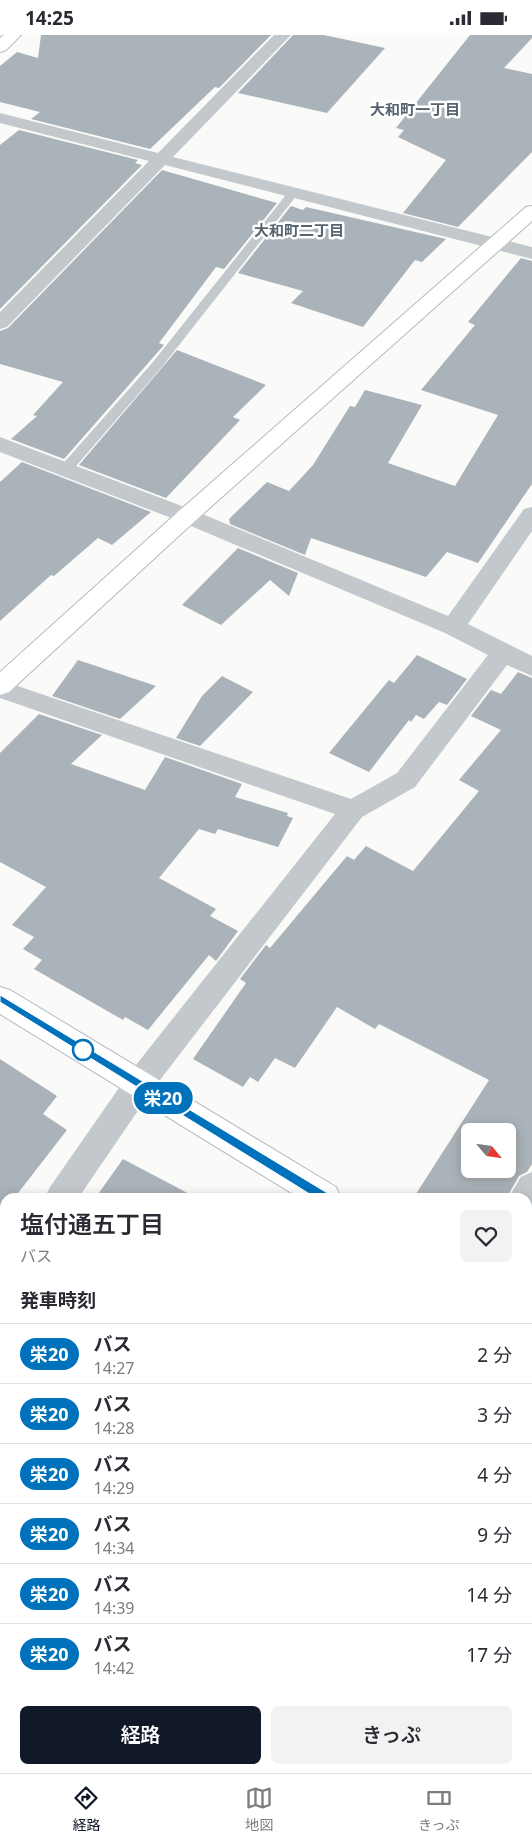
<!DOCTYPE html>
<html lang="ja">
<head>
<meta charset="utf-8">
<style>
	:root { --surface:#fff; --page:#f2f2f3; --text:#2b2b33; --muted:#7c7c81; --line:#e1e1e2; --accent:#111827 }
	body { margin:0; font-family:"Noto Sans","Noto Sans JP",sans-serif; background:var(--page); color:var(--text); height:100vh; display:flex; flex-direction:column; font-size:19px; white-space:nowrap }
	* { box-sizing:border-box; margin:0 }
	p { font-size:16px; color:var(--muted) }
	.icon { flex:none; width:28px; height:28px; fill:none; stroke:currentColor; stroke-width:2; stroke-linecap:round; stroke-linejoin:round }
	.map { position:relative; flex:1; overflow:hidden }
	.details { position:absolute; left:0px; top:1158px; width:532px; height:581px; display:flex; flex-direction:column; background:var(--surface); border-radius:15px 15px 0 0; box-shadow:0 2px 12px #0003 }
	.details>* { flex:none }
	.badge { padding:0 10px; border-radius:16px; font-size:18px; line-height:32px }
	.needle { width:32px; rotate:119deg }
	.fabs { position:absolute; left:461px; top:1088px; display:grid; gap:10px }
	.fabs a { display:grid; place-items:center; width:55px; height:55px; border-radius:8px; background:var(--surface); box-shadow:0 2px 12px #0003; font-size:25px }
	.map>.badge { position:absolute; translate:-50% -50%; box-shadow:0 0 0 2px #fff }
	h2 { padding:0 20px; font-size:19px; line-height:45px }
	.round { display:grid; place-items:center; flex:none; width:52px; height:52px; border-radius:8px; background:var(--page) }
	.summary { display:flex; align-items:center; justify-content:space-between; height:85px; padding:0 20px }
	h1 { font-size:24px; font-weight:600; line-height:38px }
	.button { display:flex; gap:10px; margin-top:auto; padding:10px 20px }
	.button a { flex:1; height:58px; border-radius:8px; background:var(--accent); color:#fff; font-size:20px; font-weight:600; line-height:58px; text-align:center }
	.button a+a { background:var(--page); color:var(--text) }
	ul { padding:0; list-style:none }
	li { display:flex; align-items:center; gap:15px; height:60px; padding:0 20px; border-top:1px solid var(--line) }
	li div { flex:1 }
	li b { display:block; font-size:19px }
	li em { font-style:normal }
	li .badge { min-width:55px; font-weight:700; text-align:center }
	.status { display:flex; justify-content:space-between; align-items:center; height:35px; padding:0 25px; background:var(--surface); direction:ltr }
	.status svg { height:14px; fill:currentColor }
	.tab-bar { display:flex; justify-content:space-around; align-items:center; height:70px; border-top:1px solid var(--line); background:var(--surface); font-size:14px; color:var(--muted) }
	.tab-bar a { display:grid; justify-items:center; gap:2px }
	.tab-bar .on { color:var(--accent) }
	.map>svg:first-child { display:block }
	.building { fill:#aab3b9; fill-rule:evenodd }
	.lines { fill:none; stroke-linecap:round; stroke-linejoin:round }
	.secondary-casing { stroke:#b3babf; stroke-width:2 }
	.lane { fill:#c3c8cc; fill-rule:evenodd }
	.street { fill:#c3c8cc; fill-rule:evenodd }
	.secondary { fill:#fff; fill-rule:evenodd }
	.line { fill:#0072bc; stroke:#fff }
	.stop-dot { fill:#fff; stroke:#0072bc; stroke-width:2.5 }
	.labels { text-anchor:middle; dominant-baseline:central; stroke-width:5; stroke-linejoin:round; paint-order:stroke }
	.far-neighbourhood-label { font-size:15px; font-weight:bold; fill:#57646e; stroke:#fff }
</style>
</head>
<body>
<div class="status"><b>14:25</b><svg viewBox="0 0 49 12"><path d="M0 12V9h3v3zM5 12V6h3v6zM10 12V3h3v9zM15 12V0h3v12zM26 1h20v11H26zM47 4h2v5h-2z"/></svg></div>
<div class="map">
<svg width="532" height="1738" viewBox="0 0 532 1738">
	<rect width="100%" height="100%" fill="#fafaf8"/>
	<path class="building" d="M41 0H271L219 53 215 52 150 114 31 84 40 77 0 67V31L17 17 38 23Z
		M293 0H324L385 13 327 78 238 58Z
		M470 0H532V3L504 33 532 39V117L458 192 403 178 446 125 398 102 404 95 396 93Z
		M19 95 138 125 135 128 142 130 0 274V110Z
		M162 135 277 168 224 234 216 232 159 308 164 310 64 424 11 404 37 381 33 380 63 347 0 329V296L8 293Z
		M291 171 303 175 306 172 446 204 422 227 415 225 363 292 291 268 303 256 238 238Z
		M521 223 532 226V449L478 528 447 517 426 542 311 503 305 520 230 489 229 484 267 447 289 456 313 430 350 371 355 372 365 355 422 370 388 428 455 451 498 380 421 355 475 290 468 287Z
		M177 315 266 350 233 382 240 385 166 463 79 430Z
		M22 427 151 477 112 510 98 503 54 541 51 540 0 586V447Z
		M238 513 298 538 289 561 270 545 221 590 182 570Z
		M417 620 467 644 447 670 439 667 424 684 416 680 411 687 409 685 369 737 329 718 389 645 394 648Z
		M78 625 156 651 120 684 52 661Z
		M518 637 532 643V1129L527 1137 519 1141 507 1162H414L489 1045 379 989 375 994 337 972 295 1033 275 1023 258 1047 250 1042 243 1052 193 1024 246 948 240 944 266 910 270 913 347 821 354 825 366 811 413 836 479 756 459 745 501 695 471 681 491 655 501 659ZM470 1096H508V1134H470Z
		M222 641 253 657 200 711 176 703 202 661Z
		M39 679 102 700 71 729 145 755 165 722 242 749 235 762 288 778 287 781 293 783 278 812 218 794 215 799 199 794 159 843 216 874 210 881 238 896 216 926 209 920 148 995 125 982 123 985 34 934 42 925 23 914 34 902 12 890 46 852 0 827V718Z
		M0 1024 57 1061 43 1079 67 1095 15 1162H5V1177L0 1184Z
		M123 1124 195 1162H96Z"/>
	<g class="lines">
		<defs>
			<path id="secondary" d="M4 0H21L6 15 0 17V3Z
				M532 171V186L195 486 9 657 0 660V637L179 476 526 172Z
				M0 952 10 955 336 1152 340 1162H298L0 979Z
				M528 1270 532 1271V1305L528 1303Z"/>
		</defs>
		<use href="#secondary" class="secondary-casing"/>
		<path class="lane" d="M293 155 297 156V160L161 333 70 438H60L59 435 60 432 153 327 289 156Z"/>
		<path class="street" d="M274 0H291L173 122 532 212V224L165 130 7 292 0 294V277L149 126 0 88V78L158 118Z
			M0 402 195 476 448 581 524 474 532 472V496L468 589 532 621V641L507 630 415 752 362 782 150 1058 79 1162H45L50 1152 128 1040 335 779 0 663V645L351 764 397 738 488 620 445 598 179 486 0 417Z
			M532 1137V1174L528 1176V1162H509L521 1142Z
			M5 1228V1265L0 1267V1230Z"/>
		<use href="#secondary" class="secondary"/>
	</g>
	<path class="line" d="M0 960 329 1159V1166H321L0 967Z"/>
	<circle class="stop-dot" cx="83" cy="1015" r="10"/>
	<g class="labels">
		<g class="far-neighbourhood-label">
			<text x="415" y="74">大和町一丁目</text>
			<text x="299" y="195">大和町二丁目</text>
		</g>
	</g>
</svg>
<div class="fabs">
<a><svg class="needle" viewBox="-14 -14 28 28"><path d="M0-13l5 13h-10z" fill="#e53935"/><path d="M0 13l5-13h-10z" fill="#7c7c81"/></svg></a>
</div>
<b class="badge" style="left:163px;top:1063px;background:#0072bc;color:#fff">栄20</b>
<section class="details">
<div class="summary"><div><h1>塩付通五丁目</h1><p>バス</p></div><a class="round"><svg class="icon" aria-label="heart" viewBox="0 0 24 24"><path d="M12 20l-8-8c-3-5 5-10 8-4 3-6 11-1 8 4z"/></svg></a></div>
<h2>発車時刻</h2>
<ul>
<li><span class="badge" style="background:#0072bc;color:#fff">栄20</span><div><b>バス</b><p>14:27</p></div><em>2 分</em></li>
<li><span class="badge" style="background:#0072bc;color:#fff">栄20</span><div><b>バス</b><p>14:28</p></div><em>3 分</em></li>
<li><span class="badge" style="background:#0072bc;color:#fff">栄20</span><div><b>バス</b><p>14:29</p></div><em>4 分</em></li>
<li><span class="badge" style="background:#0072bc;color:#fff">栄20</span><div><b>バス</b><p>14:34</p></div><em>9 分</em></li>
<li><span class="badge" style="background:#0072bc;color:#fff">栄20</span><div><b>バス</b><p>14:39</p></div><em>14 分</em></li>
<li><span class="badge" style="background:#0072bc;color:#fff">栄20</span><div><b>バス</b><p>14:42</p></div><em>17 分</em></li>
</ul>
<div class="button"><a>経路</a><a>きっぷ</a></div>
</section>
</div>
<nav class="tab-bar">
<a class="on"><svg class="icon" aria-label="directions" viewBox="0 0 24 24"><path d="M12 3l9 9-9 9-9-9zM9 14v-3h6M13 9l2 2-2 2"/></svg>経路</a>
<a><svg class="icon" aria-label="map" viewBox="0 0 24 24"><path d="M3 6l6-2 6 2 6-2v14l-6 2-6-2-6 2zM9 4v14M15 6v14"/></svg>地図</a>
<a><svg class="icon" aria-label="tickets" viewBox="0 0 24 24"><path d="M3 7h18v10H3zM15 7v10"/></svg>きっぷ</a>
</nav>
</body>
</html>
